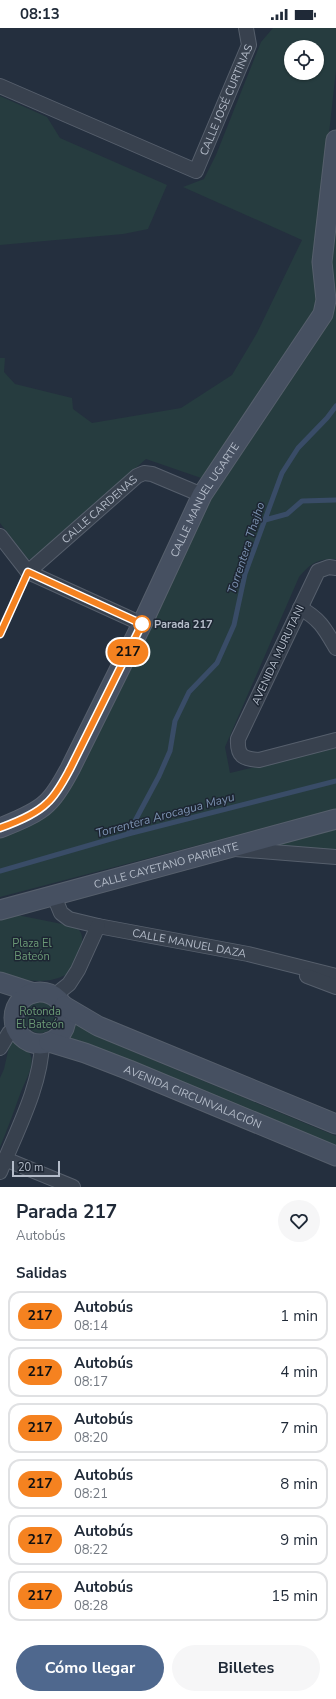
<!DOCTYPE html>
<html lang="es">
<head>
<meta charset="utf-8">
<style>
	:root { --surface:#fff; --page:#f6f6f7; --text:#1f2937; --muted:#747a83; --line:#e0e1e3; --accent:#4f688e }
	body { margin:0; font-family:"Nunito Sans",sans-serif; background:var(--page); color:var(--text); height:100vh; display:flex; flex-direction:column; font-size:15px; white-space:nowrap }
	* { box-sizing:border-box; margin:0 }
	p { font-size:13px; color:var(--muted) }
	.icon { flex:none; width:22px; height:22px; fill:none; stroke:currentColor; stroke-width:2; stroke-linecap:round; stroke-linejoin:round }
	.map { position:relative; height:1159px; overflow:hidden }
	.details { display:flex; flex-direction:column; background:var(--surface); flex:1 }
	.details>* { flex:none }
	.badge { padding:0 8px; border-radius:13px; font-size:14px; line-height:26px }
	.buttons { position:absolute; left:284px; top:12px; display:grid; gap:8px }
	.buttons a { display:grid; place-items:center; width:40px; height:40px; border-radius:50%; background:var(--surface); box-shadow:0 1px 3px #0004; font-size:20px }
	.scale { position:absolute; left:12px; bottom:10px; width:48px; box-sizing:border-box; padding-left:4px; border:2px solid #b4bcc9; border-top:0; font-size:11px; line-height:14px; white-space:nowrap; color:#b4bcc9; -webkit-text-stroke:3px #1d2633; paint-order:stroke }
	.map>.badge { position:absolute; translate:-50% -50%; box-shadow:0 0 0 2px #fff }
	h2 { padding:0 16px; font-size:15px; line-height:36px }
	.round { display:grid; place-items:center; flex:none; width:42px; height:42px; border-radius:21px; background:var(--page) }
	.summary { display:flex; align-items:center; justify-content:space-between; height:68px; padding:0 16px }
	h1 { font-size:19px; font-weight:700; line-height:30px }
	.cta { display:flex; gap:8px; margin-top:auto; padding:8px 16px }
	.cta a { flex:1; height:46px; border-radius:24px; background:var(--accent); color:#fff; font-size:16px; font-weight:700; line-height:46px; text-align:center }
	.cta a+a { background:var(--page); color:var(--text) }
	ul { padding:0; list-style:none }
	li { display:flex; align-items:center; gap:12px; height:50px; margin:0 8px 6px; padding:0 8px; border:2px solid var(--line); border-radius:12px }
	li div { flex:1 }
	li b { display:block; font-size:15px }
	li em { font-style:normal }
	li .badge { min-width:44px; font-weight:700; text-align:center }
	.status { display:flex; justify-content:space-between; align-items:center; height:28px; padding:0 20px; background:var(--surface); direction:ltr }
	.status svg { height:11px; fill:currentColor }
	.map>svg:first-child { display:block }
	.green { fill:#263c3f; fill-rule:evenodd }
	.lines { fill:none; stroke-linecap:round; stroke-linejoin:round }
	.stream { stroke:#394c67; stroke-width:5 }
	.street-casing { stroke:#565f6c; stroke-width:16 }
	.secondary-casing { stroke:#565f6c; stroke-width:21 }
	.street { stroke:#38414e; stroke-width:14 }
	.secondary { stroke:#465061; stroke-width:19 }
	.line-casing { stroke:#fff; stroke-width:9 }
	.line { stroke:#f58220; stroke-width:6 }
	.stop-dot { fill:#fff; stroke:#f58220; stroke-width:2 }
	.labels { text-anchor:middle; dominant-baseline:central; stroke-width:3; stroke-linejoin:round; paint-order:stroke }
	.street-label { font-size:11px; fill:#b4bcc9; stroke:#1d2633 }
	.stop-label { font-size:11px; font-weight:bold; fill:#b4bcc9; stroke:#1d2633; text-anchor:start }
	.park-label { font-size:11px; fill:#6b9a76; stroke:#1d2633 }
	.water-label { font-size:12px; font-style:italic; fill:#7c92b1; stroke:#1d2633 }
</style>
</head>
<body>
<div class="status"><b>08:13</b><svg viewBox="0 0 49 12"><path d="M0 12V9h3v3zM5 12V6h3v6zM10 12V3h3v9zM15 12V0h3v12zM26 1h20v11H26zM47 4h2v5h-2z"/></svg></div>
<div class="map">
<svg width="336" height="1159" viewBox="0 0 336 1159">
	<rect width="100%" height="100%" fill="#242f3e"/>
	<path class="green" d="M273 0H336V42L318 205 317 281 204 451 146 431 33 531H28L0 495V330H5L4 344 15 356 72 370 73 381 92 395 181 380 232 347 257 305 302 212 183 159 204 151 216 127 261 14ZM291 19H317V45H291Z
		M0 68 47 89 60 110 167 157 148 201 123 206 0 217Z
		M336 159V531C317 531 311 535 299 549L225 719 230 745 336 720V781L0 869V808L50 784 146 608 211 471 243 416 333 283 326 238Z
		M336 798V823L270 817Z
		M17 887 72 898C80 900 83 906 82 914L69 945C48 958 21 953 0 944V890Z
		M24 989a16 16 0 1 1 32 0a16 16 0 1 1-32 0Z
		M76 995 100 1010 336 1108V1119L69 1011Z
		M11 1010C46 1027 28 1043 19 1069 13 1086 7 1102 0 1119V1050L4 1041Z"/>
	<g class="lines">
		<path class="stream" d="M265 492 287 486 302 473 336 472
			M128 806 159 748 170 723 175 693 189 664 217 635 234 597 245 546 282 445 298 420 327 390 336 378
			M0 843 128 806 336 753"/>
		<defs>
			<g id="street">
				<path id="s1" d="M0 58 196 143 249 17 246 0"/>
				<path d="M0 508 28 544 142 596"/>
				<path d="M336 540 329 539 318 543 238 711C237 728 243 731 259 732L336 712"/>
				<path id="s2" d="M28 544 137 448 144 445 152 446 202 467"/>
				<path d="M300 580C320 591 325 601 336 620"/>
				<path d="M235 821 336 829"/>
				<path id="s3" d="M54 868 61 885 69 891 98 898 248 926 336 948"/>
				<path d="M307 948 336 959"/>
				<path d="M54 968 69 956 78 942 98 898"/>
				<path d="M0 1020 9 1005 17 999"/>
				<path d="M5 1131 73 1159"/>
				<path d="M0 1144C16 1104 41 1058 42 1015"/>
			</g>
			<g id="secondary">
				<path id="s4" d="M0 800C15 794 36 786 47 775 57 766 64 752 70 741L142 596 202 467 323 286 326 272 322 234 336 112"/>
				<path id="s5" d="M0 882 336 791"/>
				<path d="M0 954 34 965"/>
				<circle cx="40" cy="990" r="26"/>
				<path d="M64 978 98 998 336 1096"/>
				<path id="s6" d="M49 1014 85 1025 129 1042 336 1128"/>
			</g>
		</defs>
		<use href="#street" class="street-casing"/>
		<use href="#secondary" class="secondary-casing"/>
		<use href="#street" class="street"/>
		<use href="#secondary" class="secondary"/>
	</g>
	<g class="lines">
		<defs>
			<path id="line" d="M0 606 28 544 142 596 70 741C64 752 57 766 47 775 36 786 14 795 0 800"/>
		</defs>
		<use href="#line" class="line-casing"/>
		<use href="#line" class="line"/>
	</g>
	<circle class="stop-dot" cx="142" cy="596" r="8"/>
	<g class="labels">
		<g class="street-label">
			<text stroke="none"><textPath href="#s1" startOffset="291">CALLE JOSÉ CURTINAS</textPath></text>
			<text stroke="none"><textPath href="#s4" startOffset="396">CALLE MANUEL UGARTE</textPath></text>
			<text stroke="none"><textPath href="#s2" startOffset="95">CALLE CARDENAS</textPath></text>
			<text transform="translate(278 627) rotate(-65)">AVENIDA MURUTANI</text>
			<text stroke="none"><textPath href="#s5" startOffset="172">CALLE CAYETANO PARIENTE</textPath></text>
			<text stroke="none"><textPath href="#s3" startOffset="151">CALLE MANUEL DAZA</textPath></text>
			<text stroke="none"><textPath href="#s6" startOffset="154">AVENIDA CIRCUNVALACIÓN</textPath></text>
		</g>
		<g class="stop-label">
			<text x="154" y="596">Parada 217</text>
		</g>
		<g class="park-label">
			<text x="32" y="915">Plaza El<tspan x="32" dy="13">Bateón</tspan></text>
			<text x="40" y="983">Rotonda<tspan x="40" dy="13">El Bateón</tspan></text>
		</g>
		<g class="water-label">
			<text transform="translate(246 520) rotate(-72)">Torrentera Thajho</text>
			<text transform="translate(165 787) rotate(-15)">Torrentera Arocagua Mayu</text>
		</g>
	</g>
</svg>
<div class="buttons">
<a><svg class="icon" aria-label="locate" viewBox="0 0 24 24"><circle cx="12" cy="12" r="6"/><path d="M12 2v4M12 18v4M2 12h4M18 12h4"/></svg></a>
</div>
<div class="scale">20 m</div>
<b class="badge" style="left:128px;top:624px;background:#f58220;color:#111">217</b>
</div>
<section class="details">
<div class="summary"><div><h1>Parada 217</h1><p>Autobús</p></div><a class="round"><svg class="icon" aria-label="heart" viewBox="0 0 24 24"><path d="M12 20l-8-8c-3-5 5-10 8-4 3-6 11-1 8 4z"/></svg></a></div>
<h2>Salidas</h2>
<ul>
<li><span class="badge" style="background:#f58220;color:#111">217</span><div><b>Autobús</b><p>08:14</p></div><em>1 min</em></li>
<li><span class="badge" style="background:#f58220;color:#111">217</span><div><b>Autobús</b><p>08:17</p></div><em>4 min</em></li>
<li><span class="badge" style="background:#f58220;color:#111">217</span><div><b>Autobús</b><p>08:20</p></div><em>7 min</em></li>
<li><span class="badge" style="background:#f58220;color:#111">217</span><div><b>Autobús</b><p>08:21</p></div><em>8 min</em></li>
<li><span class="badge" style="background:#f58220;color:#111">217</span><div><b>Autobús</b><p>08:22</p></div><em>9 min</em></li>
<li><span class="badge" style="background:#f58220;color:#111">217</span><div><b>Autobús</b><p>08:28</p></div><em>15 min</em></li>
</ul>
<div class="cta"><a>Cómo llegar</a><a>Billetes</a></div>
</section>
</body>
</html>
